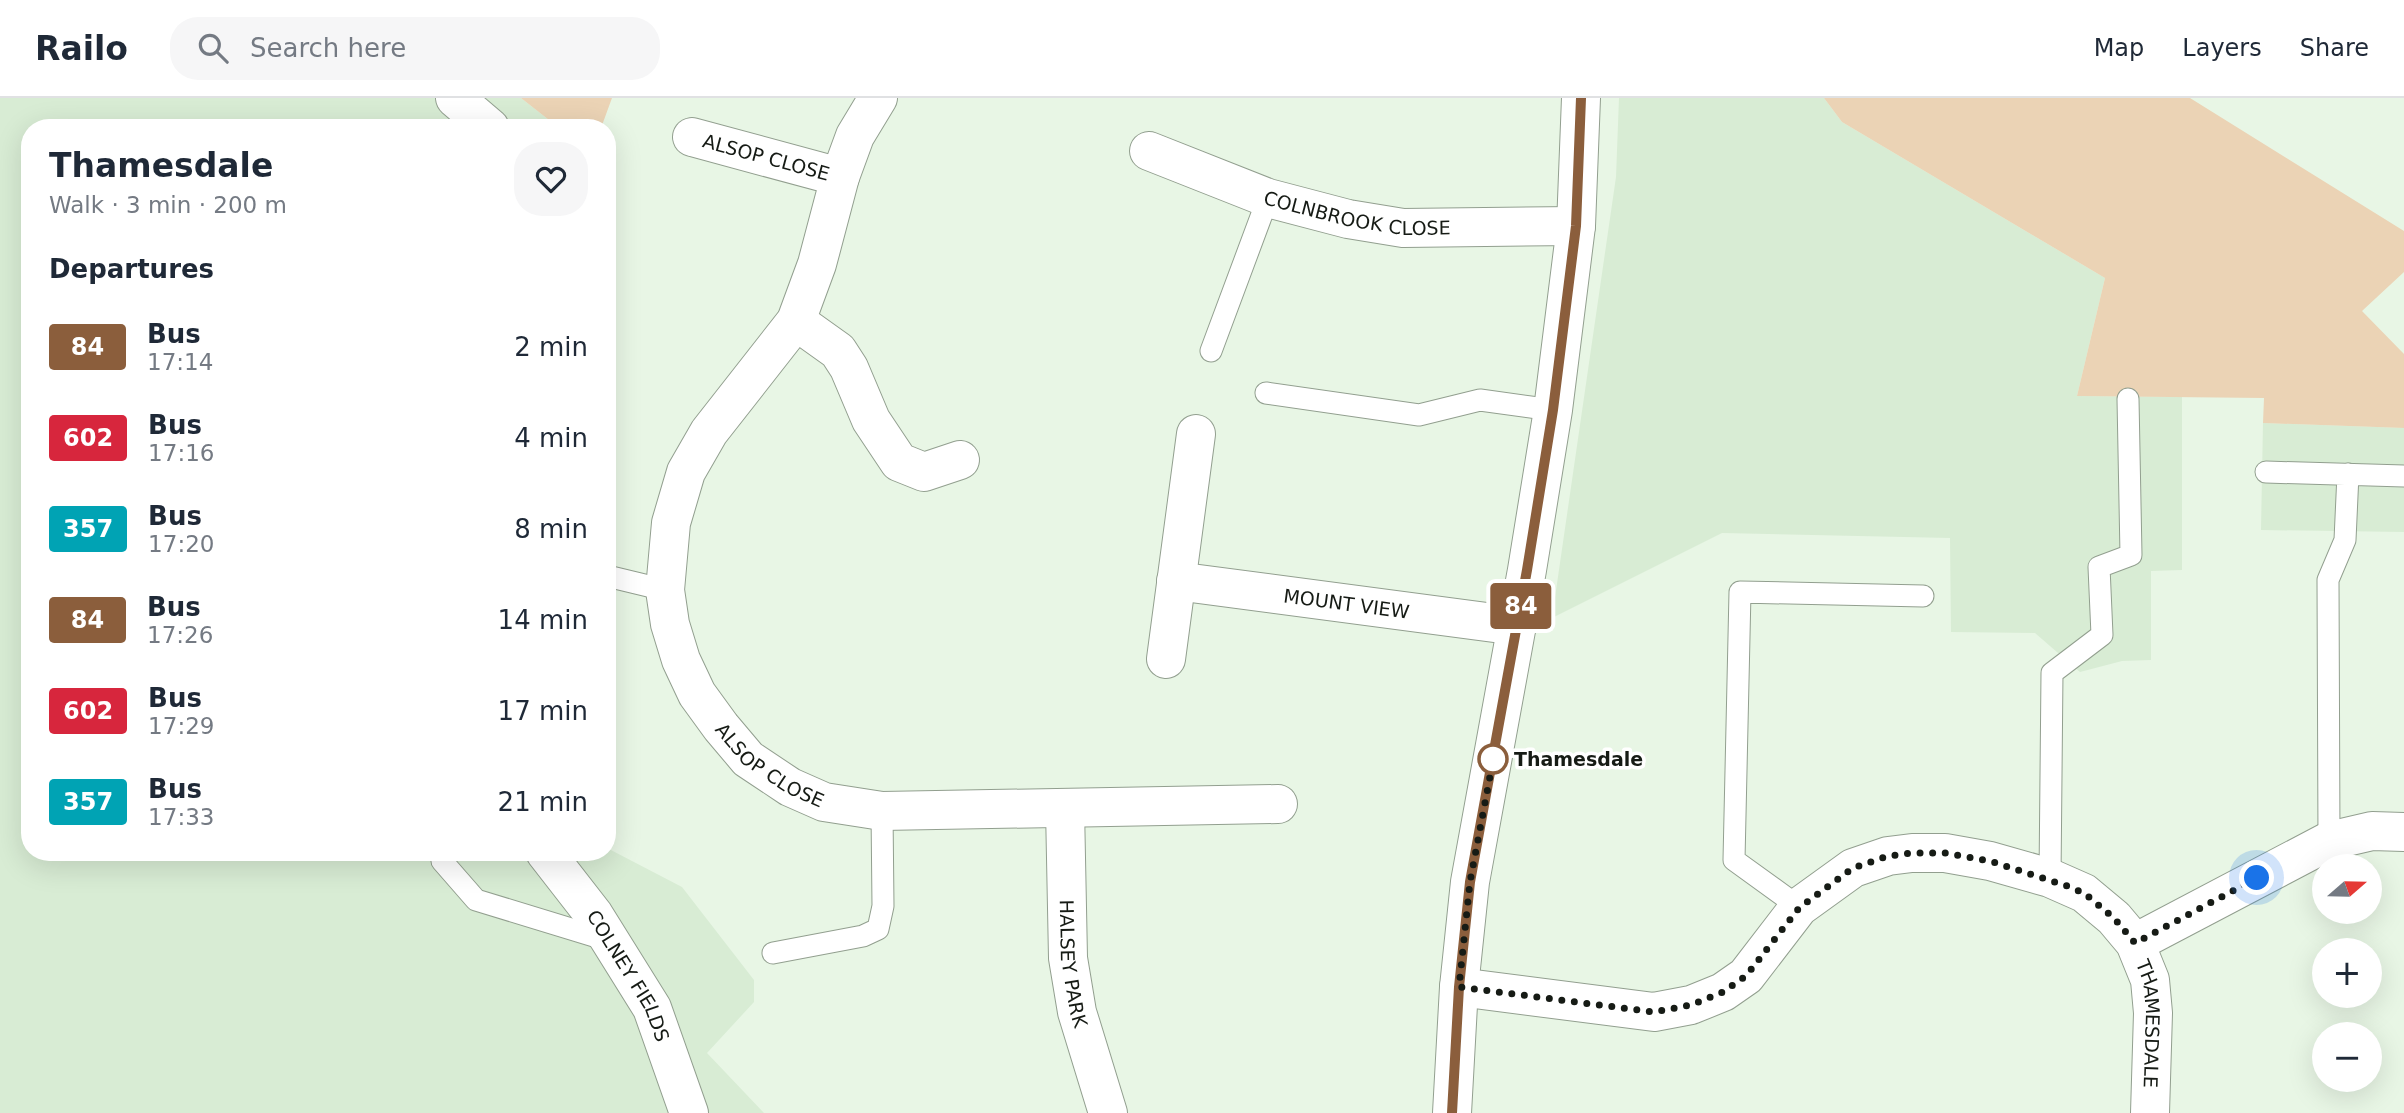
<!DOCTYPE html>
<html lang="en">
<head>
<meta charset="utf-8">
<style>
	:root { --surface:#fff; --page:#f6f6f7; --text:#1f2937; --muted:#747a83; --line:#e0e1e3 }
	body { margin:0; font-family:"DejaVu Sans",sans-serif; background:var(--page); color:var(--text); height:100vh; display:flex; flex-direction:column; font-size:26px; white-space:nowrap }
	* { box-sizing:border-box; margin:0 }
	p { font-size:23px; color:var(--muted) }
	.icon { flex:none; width:38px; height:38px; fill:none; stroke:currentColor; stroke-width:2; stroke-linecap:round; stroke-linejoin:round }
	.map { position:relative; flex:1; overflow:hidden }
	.side { position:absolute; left:21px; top:21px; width:595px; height:742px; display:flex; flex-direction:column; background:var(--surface); border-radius:28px; box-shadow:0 7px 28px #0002 }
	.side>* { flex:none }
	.badge { padding:0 14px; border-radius:5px; font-size:24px; line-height:46px }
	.needle { width:46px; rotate:70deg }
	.tools { position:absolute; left:2312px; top:756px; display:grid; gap:14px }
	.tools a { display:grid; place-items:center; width:70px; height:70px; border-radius:50%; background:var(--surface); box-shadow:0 7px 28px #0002; font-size:35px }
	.you { position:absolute; width:35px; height:35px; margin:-18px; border:5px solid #fff; border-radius:50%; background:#1a73e8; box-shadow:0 0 0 10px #1a73e833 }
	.map>.badge { position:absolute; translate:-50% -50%; box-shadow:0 0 0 4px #fff }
	h2 { padding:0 28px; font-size:26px; line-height:63px }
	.round { display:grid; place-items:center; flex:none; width:74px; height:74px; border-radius:28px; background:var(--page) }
	.head { display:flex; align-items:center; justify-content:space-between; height:119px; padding:0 28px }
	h1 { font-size:33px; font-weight:600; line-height:52px }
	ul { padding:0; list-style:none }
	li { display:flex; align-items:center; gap:21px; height:91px; padding:0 28px }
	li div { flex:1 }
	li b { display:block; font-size:26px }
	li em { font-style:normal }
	li .badge { min-width:77px; font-weight:700; text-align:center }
	header { display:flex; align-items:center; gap:42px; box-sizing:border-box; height:98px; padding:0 35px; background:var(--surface); border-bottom:2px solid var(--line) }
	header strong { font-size:33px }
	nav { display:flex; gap:38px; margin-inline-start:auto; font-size:24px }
	.search { width:490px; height:63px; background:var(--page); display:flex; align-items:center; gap:18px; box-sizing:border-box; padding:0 24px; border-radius:28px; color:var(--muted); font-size:26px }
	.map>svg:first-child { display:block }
	.built { fill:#d8ecd4 }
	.green { fill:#ebd3b5 }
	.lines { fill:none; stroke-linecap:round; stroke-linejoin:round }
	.lane-casing { stroke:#929f8f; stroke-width:23 }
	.street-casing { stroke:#929f8f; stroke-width:40 }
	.secondary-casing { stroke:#929f8f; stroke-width:40 }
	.lane { stroke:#fff; stroke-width:21 }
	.street { stroke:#fff; stroke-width:38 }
	.secondary { stroke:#fff; stroke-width:38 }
	.line-casing { stroke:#fff; stroke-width:16 }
	.line { stroke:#8b5e3c; stroke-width:10 }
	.walk { stroke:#161b15; stroke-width:7; stroke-dasharray:0 12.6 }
	.stop-dot { fill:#fff; stroke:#8b5e3c; stroke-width:3.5 }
	.labels { text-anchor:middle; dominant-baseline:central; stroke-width:7; stroke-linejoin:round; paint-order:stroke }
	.street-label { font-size:19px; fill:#161b15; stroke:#fff }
	.stop-label { font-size:19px; font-weight:bold; fill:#161b15; stroke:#fff; text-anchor:start }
</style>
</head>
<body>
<header>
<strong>Railo</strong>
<div class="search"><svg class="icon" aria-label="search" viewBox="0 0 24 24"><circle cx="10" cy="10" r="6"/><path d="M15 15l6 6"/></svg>Search here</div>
<nav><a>Map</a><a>Layers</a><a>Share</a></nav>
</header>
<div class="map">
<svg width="2404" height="1015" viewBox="0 0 2404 1015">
	<rect width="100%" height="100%" fill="#e8f6e5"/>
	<path class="built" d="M0 0H521L549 22 554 30H30V754H607V750L682 789 754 882V904L707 955 764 1015H0Z
		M1619 0H1824L1842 24 2105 180 2077 298 2182 299V472L2151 473V562L2122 563 2080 574 2035 535 1951 534 1950 440 1722 435 1552 520 1616 79Z
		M2263 325 2404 330V434L2261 432Z"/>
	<path class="green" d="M521 0H612L601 30H554L549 22Z
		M1824 0H2190L2404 133V174L2362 213 2404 256V330L2263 325 2264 300 2077 298 2105 180 1842 24Z"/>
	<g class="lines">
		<defs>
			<path id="lane" d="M1211 253 1268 100
				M1266 295 1419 317 1480 302 1553 312
				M2266 374 2404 378
				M607 478 665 492
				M2329 743 2328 482 2345 442 2348 376
				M444 754 442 763 476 802 607 842
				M2050 780 2052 575 2102 537 2099 469 2131 457 2128 301
				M1799 809 1734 762 1740 494 1923 498
				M773 855 863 838 878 831 883 808 882 713"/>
			<g id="street">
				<path d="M455 0 490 30"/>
				<path id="s1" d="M878 0 855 38 840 79 817 166 796 223 709 334 686 374 671 425 665 492 670 526 681 562 697 596 721 629 748 661 790 689 824 704 882 713 1278 706"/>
				<path id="s2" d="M692 39 840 79"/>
				<path id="s3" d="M1149 53 1268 100 1348 121 1403 130 1576 128"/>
				<path d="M796 223 838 253 849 270 871 322 899 364 924 374 960 362"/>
				<path id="s4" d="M1176 483 1517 528"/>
				<path d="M1166 561 1196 336"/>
				<path id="s5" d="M1065 710 1068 860 1077 914 1108 1015"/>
				<path id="s6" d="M545 754 594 817 652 910 689 1015"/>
				<path d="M2135 845 2329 743 2372 733 2404 734"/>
				<path id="s7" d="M1459 889 1654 914 1691 907 1723 894 1746 878 1799 809 1853 770 1888 758 1912 755H1945L1990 763 2050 780 2084 795 2114 820 2135 845 2150 882 2153 915 2150 1015"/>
			</g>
			<path id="secondary" d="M1452 1015 1459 889 1470 784 1527 472 1553 312 1576 128 1581 0"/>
		</defs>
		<use href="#lane" class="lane-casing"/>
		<use href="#street" class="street-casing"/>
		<use href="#secondary" class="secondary-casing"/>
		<use href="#lane" class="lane"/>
		<use href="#street" class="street"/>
		<use href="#secondary" class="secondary"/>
	</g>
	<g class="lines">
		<defs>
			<path id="line" d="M1452 1015 1459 889 1470 784 1527 472 1553 312 1576 128 1581 0"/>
		</defs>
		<use href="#line" class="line-casing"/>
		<use href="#line" class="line"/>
		<path class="walk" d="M1493 661 1495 652 1470 784 1459 889 1654 914 1691 907 1723 894 1746 878 1799 810 1853 770 1888 758 1912 755H1945L1990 763 2067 788 2084 795 2114 820 2135 845 2257 780"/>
	</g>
	<circle class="stop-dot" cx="1493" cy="661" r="14"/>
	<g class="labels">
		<g class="street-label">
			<text stroke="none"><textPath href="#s2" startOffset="77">ALSOP CLOSE</textPath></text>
			<text stroke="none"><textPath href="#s3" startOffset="219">COLNBROOK CLOSE</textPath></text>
			<text stroke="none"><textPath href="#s4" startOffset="172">MOUNT VIEW</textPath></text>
			<text stroke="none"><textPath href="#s1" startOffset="760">ALSOP CLOSE</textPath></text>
			<text stroke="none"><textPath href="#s5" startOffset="156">HALSEY PARK</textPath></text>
			<text stroke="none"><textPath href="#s6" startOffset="150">COLNEY FIELDS</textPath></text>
			<text stroke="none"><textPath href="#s7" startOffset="845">THAMESDALE</textPath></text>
		</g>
		<g class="stop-label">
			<text x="1514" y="661">Thamesdale</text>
		</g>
	</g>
</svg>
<div class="tools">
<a><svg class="needle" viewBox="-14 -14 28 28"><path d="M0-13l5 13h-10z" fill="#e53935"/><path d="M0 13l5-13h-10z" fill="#747a83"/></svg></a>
<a>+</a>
<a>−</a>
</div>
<div class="you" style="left:2257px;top:780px"></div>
<b class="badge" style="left:1521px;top:508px;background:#8b5e3c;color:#fff">84</b>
<section class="side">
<div class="head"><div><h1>Thamesdale</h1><p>Walk · 3 min · 200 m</p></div><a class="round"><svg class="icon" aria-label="heart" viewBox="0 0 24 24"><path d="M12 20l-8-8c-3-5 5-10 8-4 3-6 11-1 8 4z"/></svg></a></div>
<h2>Departures</h2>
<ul>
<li><span class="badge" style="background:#8b5e3c;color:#fff">84</span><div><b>Bus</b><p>17:14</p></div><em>2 min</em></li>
<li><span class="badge" style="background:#d7263d;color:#fff">602</span><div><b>Bus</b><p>17:16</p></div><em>4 min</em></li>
<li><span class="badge" style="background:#00a3b4;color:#fff">357</span><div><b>Bus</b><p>17:20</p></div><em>8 min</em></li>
<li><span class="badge" style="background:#8b5e3c;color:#fff">84</span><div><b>Bus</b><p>17:26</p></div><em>14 min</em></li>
<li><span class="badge" style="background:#d7263d;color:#fff">602</span><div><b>Bus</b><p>17:29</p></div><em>17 min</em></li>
<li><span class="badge" style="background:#00a3b4;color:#fff">357</span><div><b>Bus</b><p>17:33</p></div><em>21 min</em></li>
</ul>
</section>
</div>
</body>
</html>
